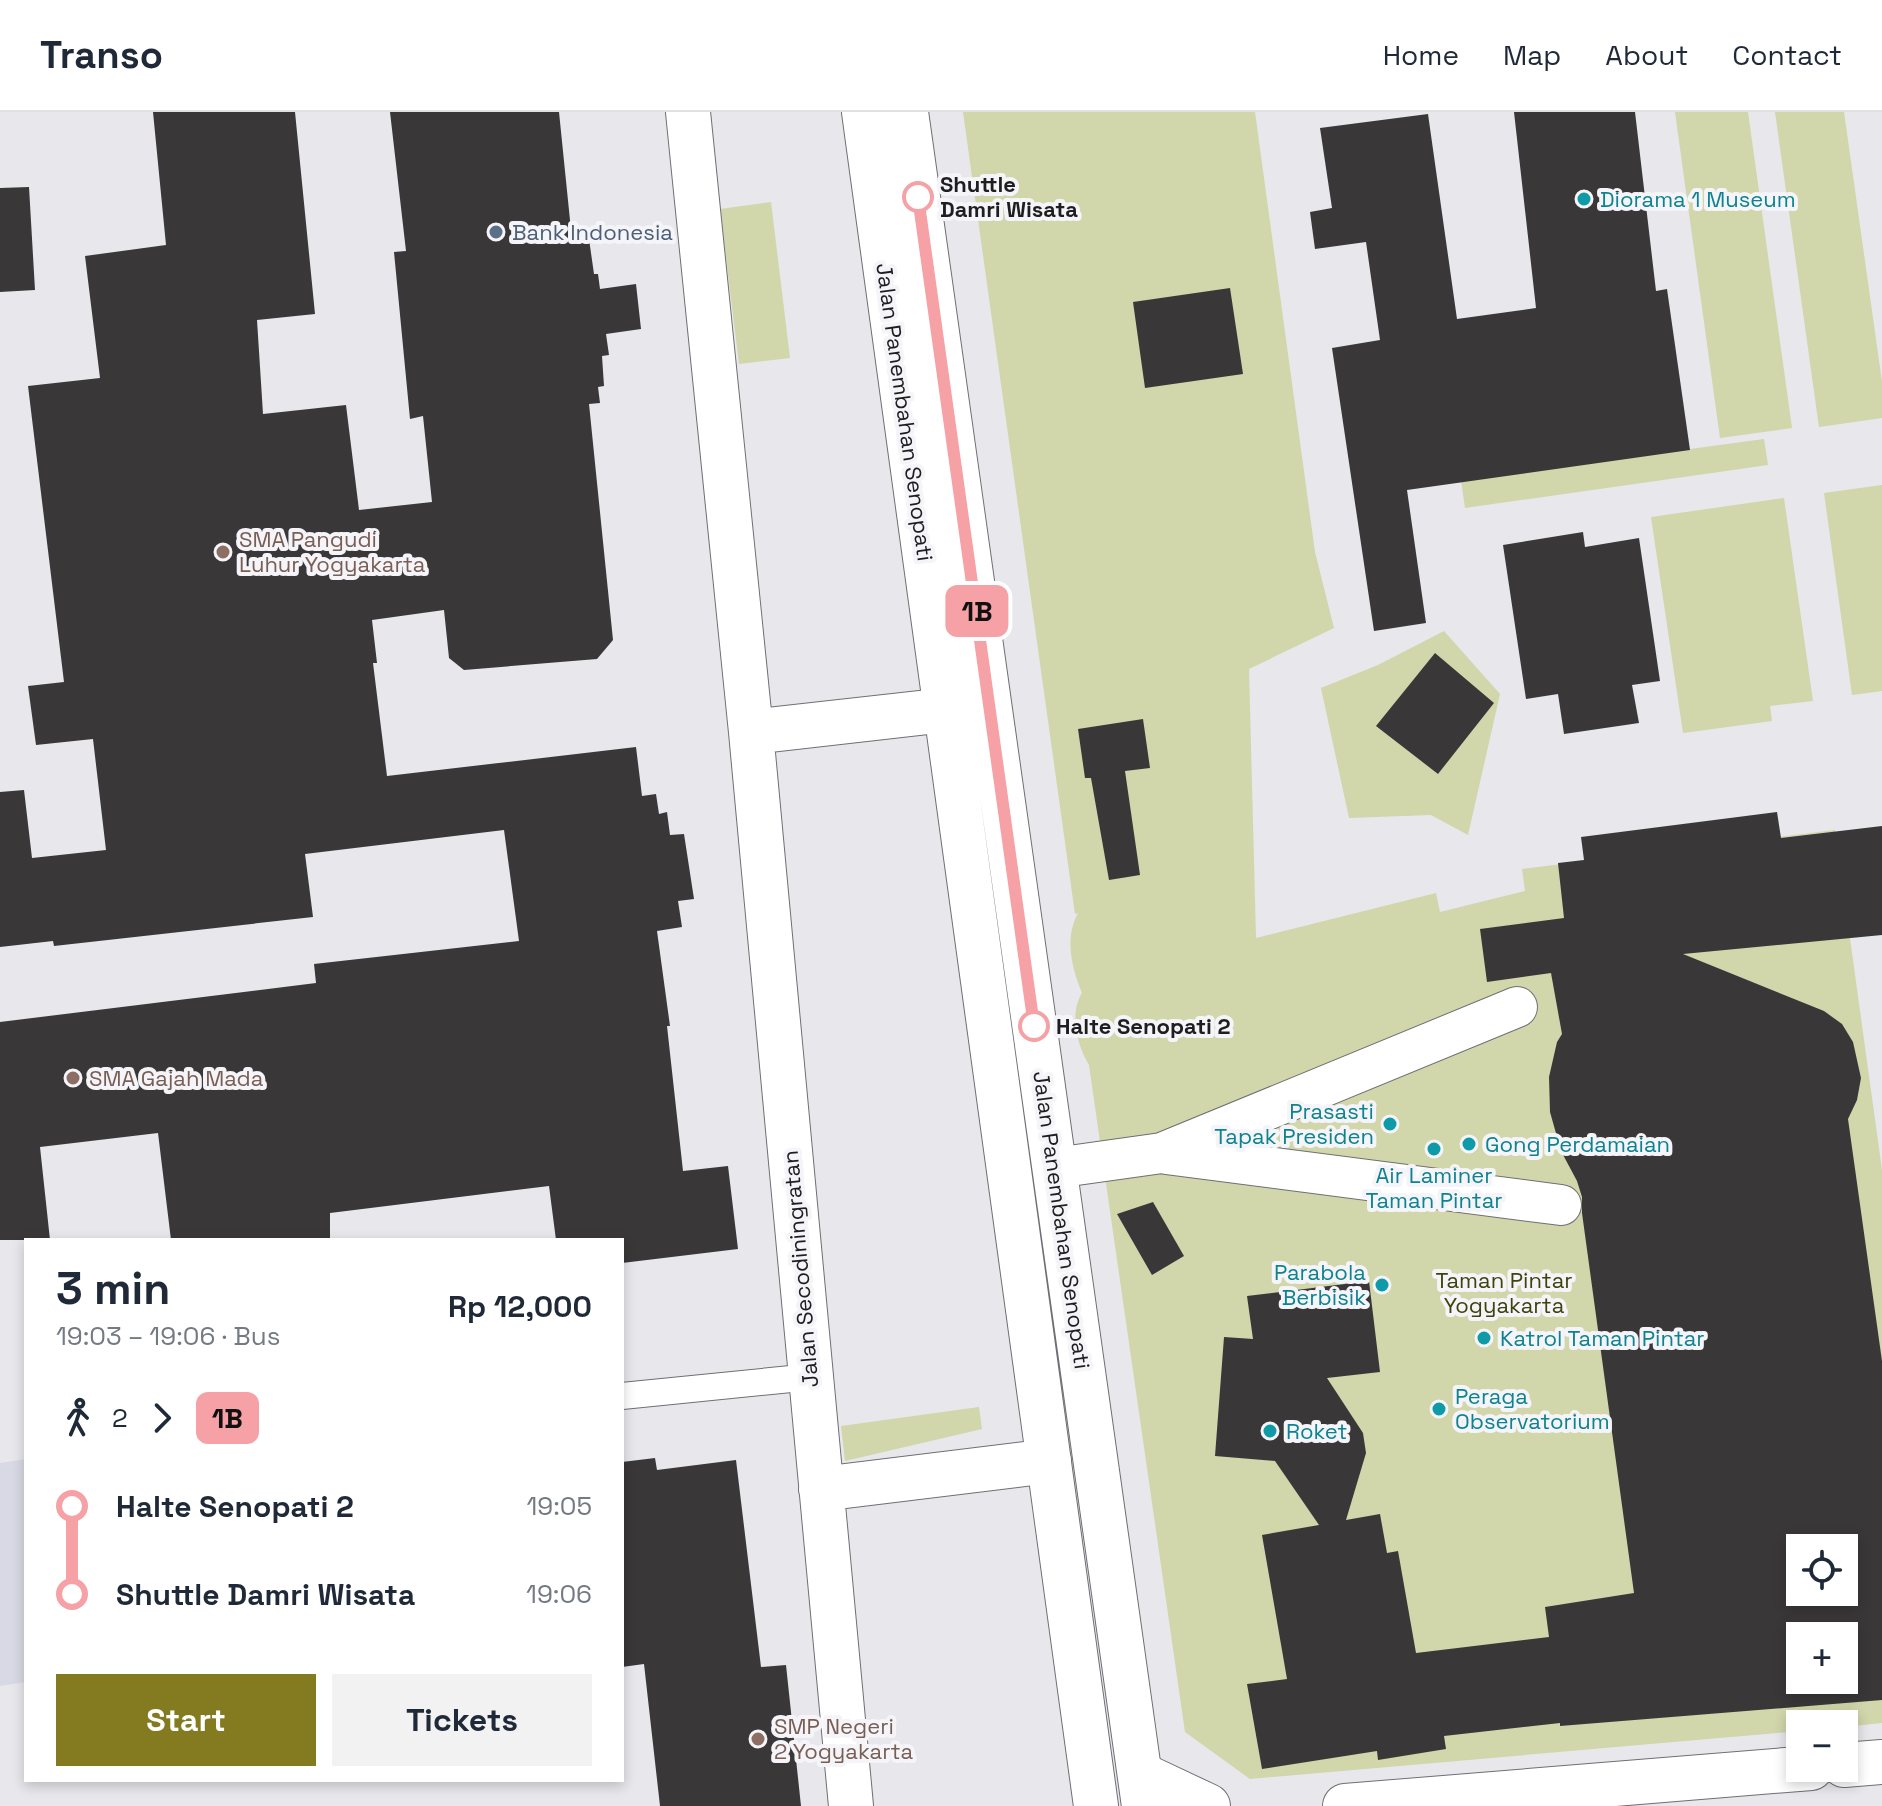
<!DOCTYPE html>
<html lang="en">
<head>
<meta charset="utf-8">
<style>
	:root { --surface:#fff; --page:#f2f2f3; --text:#1f2937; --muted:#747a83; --line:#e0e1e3; --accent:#847a20 }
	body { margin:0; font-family:"Space Grotesk",sans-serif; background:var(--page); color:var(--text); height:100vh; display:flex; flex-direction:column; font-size:30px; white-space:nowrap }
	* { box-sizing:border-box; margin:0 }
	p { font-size:26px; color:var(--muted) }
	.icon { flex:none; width:44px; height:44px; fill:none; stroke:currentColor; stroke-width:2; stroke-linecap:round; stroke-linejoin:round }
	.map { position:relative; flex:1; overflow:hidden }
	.panel { position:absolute; left:24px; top:1126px; width:600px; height:544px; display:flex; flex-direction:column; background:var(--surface); border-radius:0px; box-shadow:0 4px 12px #0003 }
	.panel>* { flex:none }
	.badge { padding:0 16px; border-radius:12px; font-size:28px; line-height:52px }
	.fabs { position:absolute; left:1786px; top:1422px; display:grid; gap:16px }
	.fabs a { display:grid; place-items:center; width:72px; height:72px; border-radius:0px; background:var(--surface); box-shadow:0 4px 12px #0003; font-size:40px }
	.map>.badge { position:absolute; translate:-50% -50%; box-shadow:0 0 0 4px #fff }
	.legs { display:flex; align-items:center; gap:12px; height:88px; padding:0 32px; font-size:26px }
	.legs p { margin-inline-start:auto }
	.head { display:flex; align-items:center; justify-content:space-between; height:136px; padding:0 32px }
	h1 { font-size:44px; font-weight:700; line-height:60px }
	.primary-button { display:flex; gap:16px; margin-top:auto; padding:16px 32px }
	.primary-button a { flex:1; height:92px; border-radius:0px; background:var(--accent); color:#fff; font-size:32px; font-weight:700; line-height:92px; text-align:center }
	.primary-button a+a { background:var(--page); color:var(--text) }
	ul { padding:0 32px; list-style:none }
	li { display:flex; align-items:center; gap:28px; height:88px; font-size:30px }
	li i { display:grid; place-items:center; width:12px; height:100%; margin:0 10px; background:currentColor }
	li i::after { content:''; width:20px; height:20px; margin:-10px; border:6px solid; border-radius:50%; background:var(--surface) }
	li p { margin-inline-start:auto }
	li:first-child i { background:linear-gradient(#0000 50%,currentColor 0) }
	li:last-child i { background:linear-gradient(currentColor 50%,#0000 0) }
	header { display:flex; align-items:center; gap:48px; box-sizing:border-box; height:112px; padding:0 40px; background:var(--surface); border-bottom:2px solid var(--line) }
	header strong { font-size:38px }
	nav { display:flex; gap:44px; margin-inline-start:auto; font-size:28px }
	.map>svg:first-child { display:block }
	.built { fill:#d9d9e5 }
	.green { fill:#d1d6ab; fill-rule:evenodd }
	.building { fill:#3a3739; fill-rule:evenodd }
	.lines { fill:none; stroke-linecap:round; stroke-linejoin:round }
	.service-casing { stroke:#6f6f73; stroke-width:28 }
	.pedestrian-casing { stroke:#6f6f73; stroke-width:42 }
	.minor-casing { stroke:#6f6f73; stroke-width:46 }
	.primary-casing { stroke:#6f6f73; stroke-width:46 }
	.service { stroke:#fff; stroke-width:26 }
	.pedestrian { stroke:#fff; stroke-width:40 }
	.minor { stroke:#fff; stroke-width:44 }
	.primary { stroke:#fff; stroke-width:44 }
	.line-1-casing { stroke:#fff; stroke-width:18 }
	.line-1 { stroke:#f5a1a5; stroke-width:12 }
	.stop-1-dot { fill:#fff; stroke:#f5a1a5; stroke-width:4 }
	.culture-dot { fill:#0f9aa8; stroke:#f4f4f9; stroke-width:3 }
	.service-dot { fill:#5c6f8a; stroke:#f4f4f9; stroke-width:3 }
	.education-dot { fill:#8d6e63; stroke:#f4f4f9; stroke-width:3 }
	.labels { text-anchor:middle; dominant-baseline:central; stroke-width:8; stroke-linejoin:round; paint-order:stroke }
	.stop-label { font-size:22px; font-weight:bold; fill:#1e1e20; stroke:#f4f4f9; text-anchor:start }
	.culture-label { font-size:22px; fill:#0d838f; stroke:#f4f4f9; text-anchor:start }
	.service-label { font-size:22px; fill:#4e5e75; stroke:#f4f4f9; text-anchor:start }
	.street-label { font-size:22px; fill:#1e1e20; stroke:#f4f4f9 }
	.education-label { font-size:22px; fill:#785e54; stroke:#f4f4f9; text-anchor:start }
	.park-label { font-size:22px; fill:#3e420b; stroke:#f4f4f9 }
</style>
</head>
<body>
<header>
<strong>Transo</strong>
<nav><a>Home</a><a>Map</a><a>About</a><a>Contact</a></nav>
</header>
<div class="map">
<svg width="1882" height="1694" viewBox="0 0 1882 1694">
	<rect width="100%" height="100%" fill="#e7e7ec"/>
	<path class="built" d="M26 1347V1570L0 1574V1351Z"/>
	<path class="green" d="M963 0H1255L1315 440 1334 516 1249 557 1256 826 1436 781 1440 800 1525 779 1522 757 1835 718 1882 1058V1611L1844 1615V1612H1800V1619L1250 1667 1185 1620 1089 953C1077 933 1069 902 1082 881 1072 856 1064 827 1078 801L1075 802ZM1800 1436H1844V1480H1800ZM1800 1524H1844V1568H1800Z
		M1675 0H1748L1792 316 1720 326Z
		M1775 0H1844L1882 270V306L1819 315Z
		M771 90 790 246 739 252 720 97Z
		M1764 327 1768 353 1465 396 1461 368Z
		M1882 373V579L1852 583 1824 381Z
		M1784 386 1813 589 1770 594 1772 609 1683 621 1651 405Z
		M1444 519 1500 582 1468 723 1431 703 1349 706 1321 576 1378 553Z
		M979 1295 982 1317 845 1349 841 1314Z"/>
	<path class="building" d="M153 0H295L315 202 257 208 263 302 346 293 359 398 432 390 423 304 410 307 394 140 406 139 390 0H559L571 118 581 116V121L588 120 594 162H598L600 177 636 172 641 217 606 222 609 243 602 244 604 274 598 275 600 291 589 292 613 528 597 547 464 558 449 546 444 498 372 508 377 551H373L387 664 636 635 642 684 656 682 659 702 667 700 670 723 684 722 694 787 678 789 682 815 657 819 670 914H667L683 1059 728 1054 738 1137 622 1151V1128H556L549 1074 330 1101V1128H171L158 1021 40 1035 50 1128H0V910L316 871 314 852 519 829 504 718 305 742 313 805 54 834 53 829 0 835V680L24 678 32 746 106 738 93 627 36 633 28 574 64 570 28 274 100 266 85 144 166 133Z
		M1514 0H1635L1656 179 1667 177 1690 338 1407 378 1426 511 1374 519 1332 236 1380 228 1366 130 1315 137 1310 100 1332 96 1320 16 1428 2 1457 207 1536 196Z
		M29 75 35 178 0 180V76Z
		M1230 176 1243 262 1145 276 1133 190Z
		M1583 420 1585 435 1639 426 1660 569 1632 573 1639 611 1564 622 1558 582 1526 587 1503 433Z
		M1435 541 1494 591 1438 662 1376 614Z
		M1143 607 1150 656 1125 659 1140 763 1109 768 1091 666H1085L1078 617Z
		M1777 700 1781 726 1882 714V823L1683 842 1824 899 1842 912 1853 930 1861 966 1857 988 1848 1007 1882 1249V1588L1560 1614V1611L1444 1624 1446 1637 1378 1648 1377 1639 1262 1657 1247 1572 1287 1567 1262 1423 1319 1413 1275 1349 1215 1344 1224 1225 1253 1227 1247 1184 1369 1169 1380 1260 1327 1266 1363 1321 1366 1341 1346 1408 1380 1402 1387 1441 1398 1439 1416 1541 1549 1525 1545 1495 1634 1481 1582 1101V1085L1577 1069 1561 1039 1550 1000 1549 965 1557 930 1562 922 1551 861 1487 870 1480 817 1564 806 1558 751 1584 748 1581 725ZM1800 1436H1844V1480H1800ZM1800 1524H1844V1568H1800Z
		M1153 1090 1184 1144 1152 1163 1117 1102Z
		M655 1346 657 1358 736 1348 761 1555 786 1553 801 1694H660L644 1552 622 1555V1350Z"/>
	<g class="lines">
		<defs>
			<path id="service" d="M622 1284 811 1265"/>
			<path id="pedestrian" d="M1166 1042 1561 1093
				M1055 1056 1162 1041 1517 895"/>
			<path id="minor" d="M688 0 751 620 851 1694
				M751 620 946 598
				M821 1377 1049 1349
				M1844 1653 1882 1650
				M1140 1662 1208 1694
				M1345 1694 1811 1656"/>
			<path id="primary" d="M864 0 1096 1694
				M906 0 1144 1694"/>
		</defs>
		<use href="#service" class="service-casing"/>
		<use href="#pedestrian" class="pedestrian-casing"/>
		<use href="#minor" class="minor-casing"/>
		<use href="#primary" class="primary-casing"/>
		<use href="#service" class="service"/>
		<use href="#pedestrian" class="pedestrian"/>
		<use href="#minor" class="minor"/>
		<use href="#primary" class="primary"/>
	</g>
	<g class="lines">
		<defs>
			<path id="line-1" d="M918 85 1034 914"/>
		</defs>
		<use href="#line-1" class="line-1-casing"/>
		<use href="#line-1" class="line-1"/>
	</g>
	<g class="stop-1-dot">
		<circle cx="918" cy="85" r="14"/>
		<circle cx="1034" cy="914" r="14"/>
	</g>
	<g class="culture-dot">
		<circle cx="1584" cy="87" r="8"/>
		<circle cx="1390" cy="1012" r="8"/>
		<circle cx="1469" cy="1032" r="8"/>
		<circle cx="1434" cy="1037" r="8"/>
		<circle cx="1382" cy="1173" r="8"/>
		<circle cx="1484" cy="1226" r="8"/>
		<circle cx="1439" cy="1297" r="8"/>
		<circle cx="1270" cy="1319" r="8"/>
	</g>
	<circle class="service-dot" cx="496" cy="120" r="8"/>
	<g class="education-dot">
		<circle cx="223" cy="440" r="8"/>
		<circle cx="73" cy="966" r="8"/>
		<circle cx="758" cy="1627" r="8"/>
	</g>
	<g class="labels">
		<g class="stop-label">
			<text x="940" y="72">Shuttle<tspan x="940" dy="25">Damri Wisata</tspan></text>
			<text x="1056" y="914">Halte Senopati 2</text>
		</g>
		<g class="culture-label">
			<text x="1600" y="87">Diorama 1 Museum</text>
			<text x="1374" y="999" text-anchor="end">Prasasti<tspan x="1374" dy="25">Tapak Presiden</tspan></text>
			<text x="1485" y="1032">Gong Perdamaian</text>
			<text x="1434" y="1063" text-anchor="middle">Air Laminer<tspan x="1434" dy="25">Taman Pintar</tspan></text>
			<text x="1366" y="1160" text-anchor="end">Parabola<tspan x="1366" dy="25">Berbisik</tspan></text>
			<text x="1500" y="1226">Katrol Taman Pintar</text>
			<text x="1455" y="1284">Peraga<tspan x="1455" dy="25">Observatorium</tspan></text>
			<text x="1286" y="1319">Roket</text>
		</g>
		<g class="service-label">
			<text x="512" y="120">Bank Indonesia</text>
		</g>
		<g class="street-label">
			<text transform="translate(905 300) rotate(82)">Jalan Panembahan Senopati</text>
			<text transform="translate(1062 1108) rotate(82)">Jalan Panembahan Senopati</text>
			<text transform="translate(800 1157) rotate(-95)">Jalan Secodiningratan</text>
		</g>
		<g class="education-label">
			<text x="239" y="427">SMA Pangudi<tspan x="239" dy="25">Luhur Yogyakarta</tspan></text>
			<text x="89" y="966">SMA Gajah Mada</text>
			<text x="774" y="1614">SMP Negeri<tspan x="774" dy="25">2 Yogyakarta</tspan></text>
		</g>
		<g class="park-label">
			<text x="1504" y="1168">Taman Pintar<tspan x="1504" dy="25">Yogyakarta</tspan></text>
		</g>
	</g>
</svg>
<div class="fabs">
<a><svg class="icon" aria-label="locate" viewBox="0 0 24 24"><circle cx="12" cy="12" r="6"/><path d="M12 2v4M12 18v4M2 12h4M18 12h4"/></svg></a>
<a>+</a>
<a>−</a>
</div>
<b class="badge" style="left:977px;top:499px;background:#f5a1a5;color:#111">1B</b>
<section class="panel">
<div class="head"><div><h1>3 min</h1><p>19:03 – 19:06 · Bus</p></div><b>Rp 12,000</b></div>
<div class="legs"><svg class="icon" aria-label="walk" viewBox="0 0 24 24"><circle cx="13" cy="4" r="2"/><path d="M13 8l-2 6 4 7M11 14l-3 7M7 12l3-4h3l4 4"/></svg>2<svg class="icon" aria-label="forward" viewBox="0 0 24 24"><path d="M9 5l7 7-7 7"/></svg><b class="badge" style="background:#f5a1a5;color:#111">1B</b></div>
<ul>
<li><i style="color:#f5a1a5"></i><b>Halte Senopati 2</b><p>19:05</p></li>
<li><i style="color:#f5a1a5"></i><b>Shuttle Damri Wisata</b><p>19:06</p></li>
</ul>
<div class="primary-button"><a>Start</a><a>Tickets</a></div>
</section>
</div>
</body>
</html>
